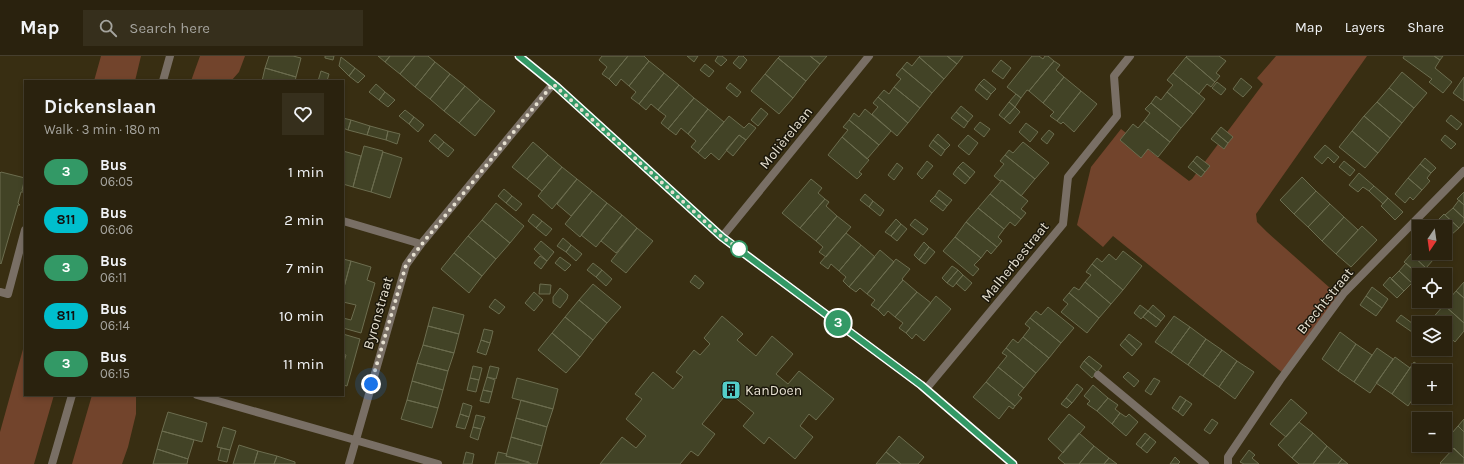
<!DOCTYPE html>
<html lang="en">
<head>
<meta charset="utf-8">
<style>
	:root { --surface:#2a220e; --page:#362f1c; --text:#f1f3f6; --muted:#a5a49e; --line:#463f2e }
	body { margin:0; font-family:Karla,sans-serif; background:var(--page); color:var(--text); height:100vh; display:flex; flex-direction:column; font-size:15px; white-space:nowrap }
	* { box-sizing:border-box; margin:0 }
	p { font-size:13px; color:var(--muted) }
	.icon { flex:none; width:22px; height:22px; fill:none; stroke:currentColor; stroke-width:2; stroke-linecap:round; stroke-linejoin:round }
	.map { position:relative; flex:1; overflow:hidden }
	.panel { position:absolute; left:24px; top:24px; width:320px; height:316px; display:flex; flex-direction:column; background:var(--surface); border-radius:0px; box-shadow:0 2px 6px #0003,0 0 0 1px var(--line) }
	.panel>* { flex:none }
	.badge { padding:0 8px; border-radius:13px; font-size:14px; line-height:26px }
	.needle { width:26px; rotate:193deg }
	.buttons { position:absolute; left:1412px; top:164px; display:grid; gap:8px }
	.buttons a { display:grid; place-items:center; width:40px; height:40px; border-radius:0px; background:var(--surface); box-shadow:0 2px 6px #0003,0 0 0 1px var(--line); font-size:20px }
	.you { position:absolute; width:20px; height:20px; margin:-10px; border:3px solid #fff; border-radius:50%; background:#1a73e8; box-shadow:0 0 0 6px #1a73e833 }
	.map>.badge { position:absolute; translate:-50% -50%; box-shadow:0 0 0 2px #fff }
	.round { display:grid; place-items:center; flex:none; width:42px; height:42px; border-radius:0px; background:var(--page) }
	.headline { display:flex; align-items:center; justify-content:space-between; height:68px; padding:0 20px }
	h1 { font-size:19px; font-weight:700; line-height:30px }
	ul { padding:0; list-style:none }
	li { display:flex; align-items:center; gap:12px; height:48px; padding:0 20px }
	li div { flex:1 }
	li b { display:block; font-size:15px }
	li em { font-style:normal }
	li .badge { min-width:44px; font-weight:700; text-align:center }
	header { display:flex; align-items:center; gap:24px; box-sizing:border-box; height:56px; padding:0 20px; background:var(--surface); border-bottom:1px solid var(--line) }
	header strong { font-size:19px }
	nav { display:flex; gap:22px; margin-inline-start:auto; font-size:14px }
	.search { width:280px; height:36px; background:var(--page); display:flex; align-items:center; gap:10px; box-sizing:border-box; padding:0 14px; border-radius:0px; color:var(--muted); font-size:15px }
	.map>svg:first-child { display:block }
	.green { fill:#72442c }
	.building { fill:#424326; stroke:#6c6d4f }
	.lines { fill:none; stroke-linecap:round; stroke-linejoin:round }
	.service { stroke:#796f65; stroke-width:8 }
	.minor { stroke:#796f65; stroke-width:8 }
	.tertiary { stroke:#796f65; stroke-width:8 }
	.line-casing { stroke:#fff; stroke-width:9 }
	.line { stroke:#396; stroke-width:6 }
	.walk { stroke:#e6e0d0; stroke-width:4; stroke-dasharray:0 7.2 }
	.stop-dot { fill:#fff; stroke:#396; stroke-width:2 }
	.labels { text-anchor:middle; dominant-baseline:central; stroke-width:3; stroke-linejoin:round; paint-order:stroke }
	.street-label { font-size:14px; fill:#e6e0d0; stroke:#1b170b }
	.poi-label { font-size:14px; fill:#e6e0d0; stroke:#1b170b; text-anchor:start }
</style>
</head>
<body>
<header>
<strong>Map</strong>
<div class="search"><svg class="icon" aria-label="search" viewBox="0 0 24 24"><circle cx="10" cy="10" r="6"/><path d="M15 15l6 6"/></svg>Search here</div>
<nav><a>Map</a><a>Layers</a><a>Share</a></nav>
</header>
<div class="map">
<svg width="1464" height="408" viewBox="0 0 1464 408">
	<rect width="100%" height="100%" fill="#382e12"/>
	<path class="green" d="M101 0H141L135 25H94Z
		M200 0H245L239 16 231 25H191Z
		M1276 0H1367L1256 158 1257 166 1267 176 1339 240 1284 318 1113 180 1103 191 1077 169 1091 111 1121 73 1189 125 1192 123 1263 28 1257 22Z
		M25 286V339H54L34 408H0V376Z
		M92 339H136V358L128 391 122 408H72Z"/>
	<path class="building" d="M269 0H293L301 2 296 21 265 12Z
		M325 0H334L333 4 325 2Z
		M378 0H390L385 6Z
		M390 0H415L400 18 385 6Z
		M415 0H428L435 6 415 31 400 18Z
		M602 0H628L609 23 602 18 607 11 599 4Z
		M628 0H644L649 5 629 30 621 23 616 30 609 23Z
		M687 0H698L694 6Z
		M718 0H722L727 4 721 10 715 5Z
		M739 0H743L747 4 740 13 733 7Z
		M780 0H810L820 8 806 25 778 2Z
		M810 0H827L820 8Z
		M920 0H947L957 8 944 23 919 1Z
		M947 0H963L957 8Z
		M1032 0H1039L1043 3 1045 0H1048L1054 5 1029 35 1027 34 1021 42 1007 31Z
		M1187 0H1219L1226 5 1216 17 1220 20 1215 26 1186 1Z
		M1404 0H1434L1440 4 1435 12 1452 26 1443 37 1429 26 1432 23 1403 2Z
		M1434 0H1443L1440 4Z
		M341 1 355 12 349 20 339 10Z
		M919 1 944 23 932 37 902 12 907 6 912 10Z
		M1186 1 1215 26 1211 31 1207 28 1199 38 1173 17Z
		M778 2 806 25 793 42 765 18Z
		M1001 4 1011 12 1003 23 992 15Z
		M649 5 664 17 639 48 631 42 636 36 629 30Z
		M1054 5 1060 9 1056 14 1064 21 1043 47 1029 35Z
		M435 6 450 18 430 43 415 31Z
		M705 8 714 15 709 21 700 14Z
		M265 12 296 21 295 25H262Z
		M355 12 365 20 358 27 349 20Z
		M902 12 932 37 920 52 894 31 901 23 896 19Z
		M321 15 329 18 327 25H318Z
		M1402 16 1427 37 1414 52 1389 32Z
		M664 17 679 29 658 54 651 48 646 54 639 48Z
		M1173 17 1205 43 1193 58 1167 36 1173 29 1167 24Z
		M450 18 465 30 444 55 430 43Z
		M765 18 793 42 779 58 751 35Z
		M1064 21 1081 35 1057 65 1050 60 1054 56 1043 47Z
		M1464 21V45L1453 37Z
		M1241 22 1252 31 1243 41 1233 33Z
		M984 23 996 33 991 38 979 28Z
		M1217 26 1226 33 1221 39 1212 32Z
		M730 27 741 36 737 41 726 32Z
		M376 28 385 36 379 44 369 36Z
		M979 28 991 38 987 44 975 34Z
		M679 29 694 42 668 73 661 67 666 60 658 54Z
		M465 30 480 43 459 67 444 55Z
		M894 31 920 52 908 67 878 41 884 34 889 38Z
		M1389 32 1414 52 1402 67 1377 46Z
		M1081 35 1097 48 1074 76 1063 66 1061 68 1057 65Z
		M385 36 395 44 388 51 379 44Z
		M1167 36 1193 58 1181 72 1151 47 1156 40 1161 44Z
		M1016 38 1021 42 1015 51 1009 46Z
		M878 41 908 67 897 80 872 58 878 51 873 47Z
		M694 42 708 53 688 78 681 72 676 79 668 73Z
		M480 43 495 55 475 80 459 67Z
		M1009 46 1015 51 1004 63 999 59Z
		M1377 46 1402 67 1390 82 1364 60Z
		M1151 47 1181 72 1170 86 1144 65 1150 57 1145 53Z
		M961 50 973 60 968 66 956 56Z
		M1015 51 1020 56 1010 68 1004 63Z
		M761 52 768 58 758 70 751 64Z
		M708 53 724 66 698 97 691 91 696 85 688 78Z
		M865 53 891 75 879 89 849 64 854 57 859 61Z
		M405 54 414 61 409 68 399 60Z
		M956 56 968 66 964 72 951 62Z
		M1451 59 1462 68 1457 74 1446 65Z
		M729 60 744 72 749 67 756 72 746 84 739 79 719 104 711 97 705 103 698 97Z
		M1364 60 1390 82 1378 97 1352 75Z
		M414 61 424 69 418 76 409 68Z
		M343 62 351 64 348 74 343 72Z
		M351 64 370 70 367 79 348 74Z
		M849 64 879 89 867 103 842 81 848 74 843 71Z
		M1144 65 1170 86 1158 101 1148 93 1141 102 1120 84 1133 68 1138 72Z
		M980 66 990 73 984 81 974 73Z
		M1026 67 1038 76 1030 86 1019 76Z
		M370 70 388 75 386 84 367 79Z
		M1221 71 1233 81 1228 87 1216 77Z
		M1049 74 1054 78 1047 88 1041 83Z
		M388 75 400 78 397 88 386 84Z
		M1352 75 1378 97 1365 112 1339 91Z
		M1216 77 1228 87 1224 93 1211 83Z
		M435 78 444 86 438 93 429 85Z
		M938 78 950 89 945 94 933 84Z
		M739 79 746 84 733 100 726 94Z
		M968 79 978 87 969 99 958 90Z
		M1445 79 1456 88 1451 93 1441 84Z
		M842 81 869 104 859 116 862 118 857 123 828 99Z
		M933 84 945 94 941 100 929 90Z
		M444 86 454 94 448 101 438 93Z
		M533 86 548 99 527 123 512 111Z
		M1023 86 1049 107 1035 123 1005 99 1009 94 1013 97Z
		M1325 89 1339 101 1334 107 1328 101 1322 108 1314 101Z
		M364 90 383 95 371 136 353 131Z
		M343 95 361 100 353 131 343 128Z
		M383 96 402 102 390 142 371 136Z
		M548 99 562 111 542 135 527 123Z
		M1005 99 1035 123 1021 140 1002 124 1000 125 994 120 1004 108 1000 105Z
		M1197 100 1210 110 1205 116 1193 105Z
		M1425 102 1436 112 1431 117 1420 108Z
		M927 105 933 110 922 123 917 118Z
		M1193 105 1205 116 1201 121 1188 111Z
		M1344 105 1355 114 1350 120 1339 111Z
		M963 106 975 116 970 122 958 111Z
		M897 107 903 112 894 124 888 119Z
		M1420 108 1431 117 1427 122 1430 125 1422 134 1408 122Z
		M562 111 577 123 552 153 538 140Z
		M958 111 970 122 965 128 953 118Z
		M1 116 25 122 22 134 24 135V136H21L18 147 20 149H18L1 208 0 207V117Z
		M1359 117 1374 130 1369 135 1363 131 1358 136 1349 129Z
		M1302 121 1316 135 1294 158 1280 144Z
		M1408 122 1422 134 1413 144 1410 141 1405 147 1395 138Z
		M577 123 592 135 571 160 557 148Z
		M811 123 822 132 818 137 825 143 800 172 782 157Z
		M1002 124 1028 145 1021 153 1026 157 1021 163 990 138Z
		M1374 130 1388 142 1383 148 1369 135Z
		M504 133 512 140 506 147 498 140Z
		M939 134 952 144 947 150 935 140Z
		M592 135 607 147 580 181 565 168Z
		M1316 135 1330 148 1308 171 1294 158Z
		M1464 136V149L1457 143Z
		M865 138 873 145 869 151 860 144Z
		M990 138 1021 163 1015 170 1010 166 1004 173 978 152Z
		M512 140 522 148 516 155 506 147Z
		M935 140 947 150 943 155 930 145Z
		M1388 142 1403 156 1395 164 1381 150Z
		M825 143 829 146 826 150 837 160 816 185 800 172Z
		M1459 144 1464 149V162L1453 152Z
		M873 145 884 154 880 160 869 151Z
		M496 147 524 170 510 187 482 164Z
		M607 147 622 159 596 191 581 179Z
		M1330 148 1344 161 1322 185 1308 171Z
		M978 152 1004 173 998 181 1002 185 997 191 966 166Z
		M1453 152 1464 162V166L1459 172 1445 159Z
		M533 158 542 165 536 172 528 165Z
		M1444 158 1459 172 1451 179 1445 173V171H1443L1437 165Z
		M622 159 637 172 616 197 601 185Z
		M837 160 851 171 826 201 819 196 823 191 816 185Z
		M1344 161 1358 174 1336 198 1322 185Z
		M896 163 901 168 891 180 885 176Z
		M915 163 928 173 923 179 910 169Z
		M482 164 510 187 496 203 468 180Z
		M542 165 552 173 546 180 536 172Z
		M1437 165 1443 171H1431Z
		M966 166 997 191 991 198 987 194 981 202 955 181Z
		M901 168 907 173 897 185 891 180Z
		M1362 170 1377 184 1351 211 1336 198Z
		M637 172 653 185 626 217 611 205Z
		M1445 173 1451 179 1445 186Z
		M846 177 861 189 839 215 831 208 828 213 820 207Z
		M468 180 496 203 482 220 454 197Z
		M955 181 981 202 974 209 979 213 973 220 943 195Z
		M563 182 571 189 566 196 557 190Z
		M541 185 554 196 547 205 534 193Z
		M924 186 929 191 919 204 914 199Z
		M571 189 582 198 576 205 566 196Z
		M861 189 875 201 849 231 843 225 846 221 839 215Z
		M929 191 935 196 925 208 919 204Z
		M1418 191 1419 197H1425L1433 204 1426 212 1411 198Z
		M880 194 894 206 867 238 860 232 856 236 849 231Z
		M1123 195 1142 210 1123 234 1092 208 1097 202 1102 206 1109 198 1116 204Z
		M454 197 482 220 469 237 441 213Z
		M1425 197H1440L1433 204Z
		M1411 198 1426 212 1419 219 1404 206Z
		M540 200 547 205 541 213 534 207Z
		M560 201 571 209 565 215 555 207Z
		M343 203 351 205 343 235Z
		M896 203 910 213 902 223 903 224 878 254 871 249 875 244 867 238Z
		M351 205 371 211 367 224 375 227 361 277 343 272V262L351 264 356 249 343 246V235Z
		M593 207 602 214 596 221 587 214Z
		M1406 207 1419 219 1412 227 1399 215Z
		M1092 208 1123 234 1111 248 1085 226 1091 219 1086 216Z
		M952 210 958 214 947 227 942 222Z
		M602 214 612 223 606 230 596 221Z
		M958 214 963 219 953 231 947 227Z
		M1399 215 1412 227 1404 235 1391 223Z
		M695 219 704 227 699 233 690 226Z
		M963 219 972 227 965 235 956 227Z
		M1390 221 1404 235 1397 242 1383 229Z
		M903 224 917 236 895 261 888 255 884 260 878 254Z
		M1085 226 1111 248 1099 262 1069 237 1074 231 1079 234Z
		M1464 226V242L1456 235Z
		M540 228 551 229 550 238H539Z
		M593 228 621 251 607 267 579 244Z
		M1372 231 1388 243 1382 252 1366 240Z
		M560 232 568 239 567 243 560 252 553 247V241Z
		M1456 235 1464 242V267L1444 249Z
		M534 236 543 244 534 255 525 247Z
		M917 236 931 247 906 277 899 272 903 267 895 261Z
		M1069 237 1099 262 1087 277 1061 256 1068 248 1063 244Z
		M936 240 951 253 924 285 916 278 912 283 906 277Z
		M1366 240 1382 252 1376 260 1360 249Z
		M495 243 505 251 499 258 489 251Z
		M579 244 607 267 593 284 565 261Z
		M1140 249 1148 255 1141 263 1134 257Z
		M1153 249 1165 260 1161 265 1148 255Z
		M1444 249 1464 267V275L1455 286 1445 277V267H1433L1430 265Z
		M433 251 464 259 459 278 428 270Z
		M1048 251 1074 272 1061 287 1030 262 1036 255 1041 259Z
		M1148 255 1161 265 1156 271 1143 261Z
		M1401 259 1416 270 1412 276 1396 265Z
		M722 260 743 278 737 284 756 300 772 280 793 298 776 318 788 328 799 315 834 343 816 364 809 358 800 370 813 381 795 403 769 381 764 388 743 370 754 357 728 336 702 368 715 378 698 400 691 395 680 408H600L622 381 636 392 646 380 626 363 642 343 635 338 653 316 673 333 683 321 676 316 694 294 700 299 710 288 704 282Z
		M1174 260 1190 271 1171 297 1155 286Z
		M565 261 593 284 580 301 552 277Z
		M1030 262 1061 287 1049 302 1023 281 1030 272 1025 268Z
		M428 270 459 278 454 297 423 289Z
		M1416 270 1419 272V281L1412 276Z
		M1190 271 1206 283 1188 309 1171 297Z
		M484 273 493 275 490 287 481 284Z
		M1340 276 1356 288 1338 315 1322 303Z
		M552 277 580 301 566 317 538 294Z
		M343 278 360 283 347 330 343 329V309L346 299 343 298Z
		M1129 278 1142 288 1137 294 1125 283Z
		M1023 281 1049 302 1036 317 1006 292 1013 283 1018 287Z
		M1125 283 1137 294 1132 300 1120 289Z
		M1206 283 1222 294 1203 320 1188 309Z
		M481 284 490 287 486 299 477 296Z
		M1356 288 1372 299 1354 326 1338 315Z
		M423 289 454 297 448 315 417 307Z
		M1006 292 1036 317 1024 332 998 311 1007 300 1002 297Z
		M1377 292 1393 303 1370 337 1354 326Z
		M1425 293H1441L1435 300Z
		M1222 294 1237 305 1219 331 1203 320Z
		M1089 300 1102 310 1097 316 1084 305Z
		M1395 301 1410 312 1392 338 1376 327Z
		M1084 305 1097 316 1092 322 1080 311Z
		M1237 305 1254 316 1235 343 1219 331Z
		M1414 306 1427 315H1419V334L1408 350 1392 338Z
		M417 307 448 315 443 334 412 325Z
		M473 310 482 312 479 324 470 322Z
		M490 310 499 312 496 323 487 321Z
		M998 311 1024 332 1018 339 1022 342 1015 350 986 326Z
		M1128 316 1139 325 1134 331 1123 321Z
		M487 321 495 324 492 336 483 334Z
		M470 322 479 324 476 336 467 334Z
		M517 322 558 333 553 353 512 342Z
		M1154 322 1160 325 1151 339 1145 335Z
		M412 325 443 334 438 352 407 344Z
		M986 326 1015 350 1013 353 1009 350 999 363 973 341Z
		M1077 328 1083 333 1072 347 1066 342Z
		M1093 329 1108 342 1097 355 1087 348 1090 345 1084 340Z
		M483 334 492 336 489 347 480 345Z
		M1180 340 1186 344 1178 356 1172 352Z
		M1066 342 1072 347 1067 352 1061 348Z
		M1108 342 1118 349 1115 353 1120 357 1112 368 1097 355Z
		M1291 343 1307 357 1286 381 1270 368Z
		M407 344 438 352 432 372 401 363Z
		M521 344 553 353 547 371 516 362Z
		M1186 344 1192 348 1183 360 1178 356Z
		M463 347 472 350 469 361 460 358Z
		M168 356 207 367 202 386 162 375Z
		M1120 357 1126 361 1129 358 1138 366 1126 380 1112 368Z
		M460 358 469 361 465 373 456 371Z
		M1069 358 1085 371 1063 397 1048 383Z
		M476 359 485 361 481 373 473 371Z
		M516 362 547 371 542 390 511 381Z
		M1212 363 1218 367 1210 378 1204 374Z
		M1464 363V376L1458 370Z
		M1299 366 1313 377 1292 402 1278 389Z
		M1458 370 1464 376V402L1445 385Z
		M223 371 236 375 230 394 217 391Z
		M473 371 481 373 478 384 470 381Z
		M162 375 194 384 188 403 157 393Z
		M1079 377 1094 390 1079 408H1065L1058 402Z
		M1145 377 1150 381 1141 392 1136 388Z
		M1313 377 1327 390 1313 408H1299L1292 402Z
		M899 380 924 401 918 408H901L886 396Z
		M511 381 542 390 537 408H532L506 400Z
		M1150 381 1156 386 1147 397 1141 392Z
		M239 389 258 395 254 408H233Z
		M1094 390 1109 402 1104 408H1079Z
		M1327 390 1342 403 1338 408H1313Z
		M221 392 230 394 227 406 218 404Z
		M1454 392 1464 402V408H1441L1440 407Z
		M157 393 188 403 187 408H153Z
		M1249 394 1255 399 1252 402 1259 408H1244L1240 406Z
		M258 395 277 400 274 408H254Z
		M466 396 474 398 472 408H463Z
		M498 396 507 398 506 400 529 406V408H495Z
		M886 396 901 408H876Z
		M277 400 295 406V408H274Z
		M1175 401 1180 406 1178 408H1170Z
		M1109 402 1117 408H1104Z
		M1342 403 1348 408H1338Z"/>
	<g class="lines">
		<path class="service" d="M0 236 8 238 25 174
			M1098 319 1205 408
			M355 384 438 408"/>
		<path class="minor" d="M519 0 557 31 722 181 921 329 1013 408
			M343 165 421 188
			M722 181 869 0
			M926 333 1063 168 1068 121 1117 60 1114 20 1130 0
			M197 339 355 384
			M349 408 406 209 421 188 553 28
			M1228 408V401L1280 324 1344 237 1464 115"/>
		<path class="tertiary" d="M163 25 170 0
			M52 408 72 339"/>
	</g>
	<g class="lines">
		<defs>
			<path id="line" d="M519 0 557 31 722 181 921 329 1013 408"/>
		</defs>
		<use href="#line" class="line-casing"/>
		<use href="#line" class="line"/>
		<path class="walk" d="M371 328 406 209 422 188 553 28 722 181 742 195 739 193"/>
	</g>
	<defs>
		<symbol id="building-square" viewBox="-11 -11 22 22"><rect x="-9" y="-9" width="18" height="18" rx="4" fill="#53cdc9" stroke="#1b170b"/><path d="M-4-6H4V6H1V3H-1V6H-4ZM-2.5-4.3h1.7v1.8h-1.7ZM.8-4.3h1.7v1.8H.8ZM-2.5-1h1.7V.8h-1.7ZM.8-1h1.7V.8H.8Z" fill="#111"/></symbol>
	</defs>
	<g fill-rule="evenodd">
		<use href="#building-square" x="720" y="323" width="22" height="22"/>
	</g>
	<circle class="stop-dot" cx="739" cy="193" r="8"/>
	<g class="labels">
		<g class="street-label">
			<text transform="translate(786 82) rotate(-51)">Molièrelaan</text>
			<text transform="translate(1015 206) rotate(-51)">Malherbestraat</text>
			<text transform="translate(1325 245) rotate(-51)">Brechtstraat</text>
			<text transform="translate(378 257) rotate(-74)">Byronstraat</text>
		</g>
		<g class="poi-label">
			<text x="745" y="334">KanDoen</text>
		</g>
	</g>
</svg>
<div class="buttons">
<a><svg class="needle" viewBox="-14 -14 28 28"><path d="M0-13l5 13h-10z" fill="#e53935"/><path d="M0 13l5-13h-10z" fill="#a5a49e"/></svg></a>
<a><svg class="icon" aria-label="locate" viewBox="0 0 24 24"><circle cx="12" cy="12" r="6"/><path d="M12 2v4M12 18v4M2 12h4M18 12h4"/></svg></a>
<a><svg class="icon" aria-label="layers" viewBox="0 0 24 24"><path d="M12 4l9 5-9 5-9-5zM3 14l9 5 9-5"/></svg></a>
<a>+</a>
<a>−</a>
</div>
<div class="you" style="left:371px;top:328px"></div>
<b class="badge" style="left:838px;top:267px;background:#396;color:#fff">3</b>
<section class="panel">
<div class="headline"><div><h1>Dickenslaan</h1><p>Walk · 3 min · 180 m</p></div><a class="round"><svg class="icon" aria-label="heart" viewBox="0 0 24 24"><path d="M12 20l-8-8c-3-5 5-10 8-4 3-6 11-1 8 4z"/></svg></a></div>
<ul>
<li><span class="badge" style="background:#396;color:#fff">3</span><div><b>Bus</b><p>06:05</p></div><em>1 min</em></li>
<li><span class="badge" style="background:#00becd;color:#111">811</span><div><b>Bus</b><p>06:06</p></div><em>2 min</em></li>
<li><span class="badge" style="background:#396;color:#fff">3</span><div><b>Bus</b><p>06:11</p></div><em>7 min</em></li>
<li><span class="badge" style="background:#00becd;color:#111">811</span><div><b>Bus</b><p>06:14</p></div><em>10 min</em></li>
<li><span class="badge" style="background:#396;color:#fff">3</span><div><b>Bus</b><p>06:15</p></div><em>11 min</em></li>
</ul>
</section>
</div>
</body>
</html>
